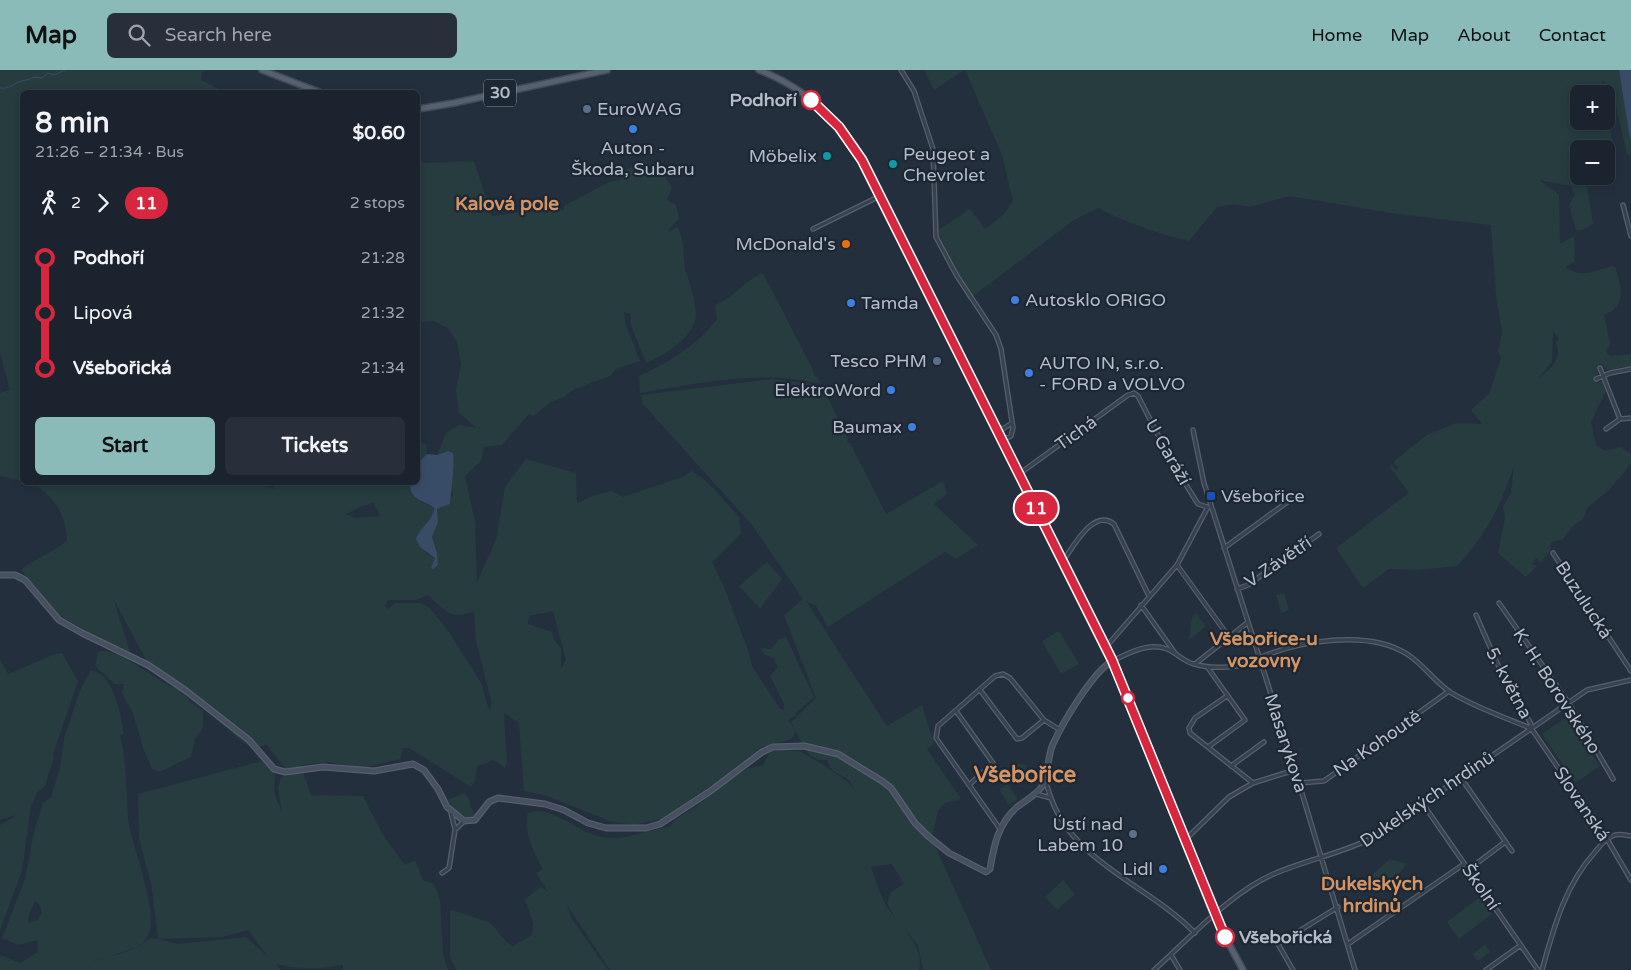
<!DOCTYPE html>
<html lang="en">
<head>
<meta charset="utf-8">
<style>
	:root { --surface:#1b232e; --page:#282f3a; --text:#f1f3f6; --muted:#a0a4aa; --line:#39404a; --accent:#8bbbb9 }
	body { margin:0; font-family:"Varela Round",sans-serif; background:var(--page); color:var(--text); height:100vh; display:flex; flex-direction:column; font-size:19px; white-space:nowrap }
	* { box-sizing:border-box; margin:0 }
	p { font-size:16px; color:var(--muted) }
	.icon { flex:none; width:28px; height:28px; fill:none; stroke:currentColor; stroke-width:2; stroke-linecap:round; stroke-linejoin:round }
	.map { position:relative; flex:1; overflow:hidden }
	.sheet { position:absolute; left:20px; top:20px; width:400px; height:395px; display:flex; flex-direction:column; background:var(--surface); border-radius:8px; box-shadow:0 2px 8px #0003,0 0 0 1px var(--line) }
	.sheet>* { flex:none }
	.badge { padding:0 10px; border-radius:16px; font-size:18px; line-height:32px }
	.fabs { position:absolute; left:1570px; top:15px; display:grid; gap:10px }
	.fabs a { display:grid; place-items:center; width:45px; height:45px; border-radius:8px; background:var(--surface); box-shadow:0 2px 8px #0003,0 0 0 1px var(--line); font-size:25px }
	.map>.badge { position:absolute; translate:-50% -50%; box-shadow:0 0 0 2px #fff }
	.legs { display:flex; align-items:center; gap:8px; height:55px; padding:0 15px; font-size:16px }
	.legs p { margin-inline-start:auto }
	.headline { display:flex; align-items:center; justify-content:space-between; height:85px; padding:0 15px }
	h1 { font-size:28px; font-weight:700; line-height:38px }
	.button { display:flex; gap:10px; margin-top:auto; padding:10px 15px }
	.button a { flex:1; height:58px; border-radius:8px; background:var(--accent); color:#111; font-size:20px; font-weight:700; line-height:58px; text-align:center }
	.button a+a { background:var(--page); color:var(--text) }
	ul { padding:0 15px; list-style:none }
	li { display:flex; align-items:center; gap:18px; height:55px; font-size:19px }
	li i { display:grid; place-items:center; width:8px; height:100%; margin:0 6px; background:currentColor }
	li i::after { content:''; width:12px; height:12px; margin:-6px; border:4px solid; border-radius:50%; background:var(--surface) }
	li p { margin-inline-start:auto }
	li:first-child i { background:linear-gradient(#0000 50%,currentColor 0) }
	li:last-child i { background:linear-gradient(currentColor 50%,#0000 0) }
	header { display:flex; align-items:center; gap:30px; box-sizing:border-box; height:70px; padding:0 25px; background:var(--accent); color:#111 }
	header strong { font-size:24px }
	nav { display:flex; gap:28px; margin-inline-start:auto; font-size:18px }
	.search { width:350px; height:45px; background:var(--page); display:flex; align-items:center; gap:12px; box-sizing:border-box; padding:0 18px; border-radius:8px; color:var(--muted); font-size:19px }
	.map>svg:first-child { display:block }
	.green { fill:#263c3f; fill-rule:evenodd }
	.water { fill:#394c67 }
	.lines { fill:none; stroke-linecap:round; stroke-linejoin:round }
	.stream { stroke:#394c67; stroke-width:1 }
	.street-casing { stroke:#565f6c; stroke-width:5.5 }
	.secondary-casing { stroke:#565f6c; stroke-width:7 }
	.primary-casing { stroke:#414a57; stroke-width:8 }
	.street { stroke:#38414e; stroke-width:3 }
	.secondary { stroke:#465061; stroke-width:4.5 }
	.primary { stroke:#56606e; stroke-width:5 }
	.line-1-casing { stroke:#fff; stroke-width:11 }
	.line-1 { stroke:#d7263d; stroke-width:8 }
	.stop-1-dot { fill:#fff; stroke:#d7263d; stroke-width:2.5 }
	.service-dot { fill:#5c6f8a; stroke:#1d2633; stroke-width:2 }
	.shop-dot { fill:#3f7fe0; stroke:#1d2633; stroke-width:2 }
	.culture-dot { fill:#0f9aa8; stroke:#1d2633; stroke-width:2 }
	.food-dot { fill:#e8710a; stroke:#1d2633; stroke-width:2 }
	.transit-dot { fill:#1a4fb4; stroke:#1d2633; stroke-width:2 }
	.labels { text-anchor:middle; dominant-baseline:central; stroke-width:4.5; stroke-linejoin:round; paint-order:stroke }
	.shield { fill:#1d2633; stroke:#878f9c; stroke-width:1 }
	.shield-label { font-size:16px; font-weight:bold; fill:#b4bcc9 }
	.stop-label { font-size:18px; font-weight:bold; fill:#b4bcc9; stroke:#1d2633; text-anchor:end }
	.poi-label { font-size:18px; fill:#b4bcc9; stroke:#1d2633; text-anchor:end }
	.street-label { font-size:18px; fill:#b4bcc9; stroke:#1d2633 }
	.neighbourhood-label { font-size:19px; font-weight:bold; fill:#d59563; stroke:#1d2633 }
	.district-label { font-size:22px; font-weight:bold; fill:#d59563; stroke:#1d2633 }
</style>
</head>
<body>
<header>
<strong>Map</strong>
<div class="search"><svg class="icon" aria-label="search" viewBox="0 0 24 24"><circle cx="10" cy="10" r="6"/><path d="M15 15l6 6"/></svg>Search here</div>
<nav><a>Home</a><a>Map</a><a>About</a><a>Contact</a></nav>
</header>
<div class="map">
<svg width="1631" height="900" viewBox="0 0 1631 900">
	<rect width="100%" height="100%" fill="#242f3e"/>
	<path class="green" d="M0 0H206L202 2 201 10 225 22H22V411L0 406V323L10 320 0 282Z
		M924 0H964L934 20Z
		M965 0H1619L1631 71V87L1627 84 1614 27 1602 9 1605 24H1579V51H1606V35L1612 68 1610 105 1602 112 1587 115 1593 154 1582 160H1576L1569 135 1575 125 1571 116 1539 110 1559 124 1560 174 1574 166 1575 192 1565 197C1581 209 1594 201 1612 196L1615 197C1622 217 1627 236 1604 245L1610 273 1606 282 1610 286 1631 284V296L1607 300 1601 294 1597 295 1598 303 1592 309 1593 311 1603 312 1606 321 1591 352 1596 375 1605 381 1621 377 1631 384V394L1609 420 1587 438 1583 449 1573 456 1563 469 1550 473V481L1540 493 1537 488 1533 491 1532 494 1537 496 1526 507 1498 483 1505 448 1503 436 1511 423 1514 396C1500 437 1487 464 1457 496L1417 500 1389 499 1363 518 1336 478 1409 423 1389 396 1391 395 1396 400 1398 398 1393 392 1427 365 1456 353 1482 354 1471 340 1489 324 1501 288 1498 282 1502 262 1496 225 1491 155 1397 144 1290 126 1250 137 1235 134 1217 137 1189 171C1157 164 1128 153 1098 138L1074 150 968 230 932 164 970 139 985 159 1003 145 1013 131 1002 85ZM1579 79H1606V106H1579ZM1553 261 1559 269C1554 274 1557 274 1558 280 1559 293 1546 303 1537 309L1552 292Z
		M418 90 425 93 474 91 492 146 538 140H564V136L609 112 619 110 622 108V102L644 90 647 92 651 106 665 107 672 117 667 130 676 135 679 148 668 161 669 162 677 157C687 172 681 189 687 205 691 217 698 238 695 251 690 270 662 286 646 293L630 253 631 244 624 242 626 255 640 291 616 299 610 306 575 319 564 327 551 332 533 346 529 344 502 375 484 377 481 391 465 406 475 452 477 512 496 470 505 417 526 389 576 403 577 433 593 426 611 421 623 427 683 407 691 401C711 412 724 431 739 447L741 463 712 492 724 517 748 580 752 596 780 639 784 640V634L770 606 778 597 772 587 765 585 760 578 771 579 779 569 786 567 814 627 797 642 795 646 788 650 796 661 791 652 816 628 784 545 803 529 752 455 643 334 641 325 772 309 819 315 822 316 848 369 847 373H850L886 444 943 411 947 424 934 434 978 475 956 489 945 482 828 557 816 536 806 531 887 656 922 635 934 674 927 679 961 729 945 733 938 740 932 769 991 900H923L918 875 896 849 887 833 891 822 904 814 892 794 871 797C875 809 879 822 885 833 896 854 926 875 919 900H610L567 835 572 849 608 900H457L450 888V840C454 840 489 852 490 853 498 860 503 871 513 876L532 865 533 853 525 829 541 817 548 822 536 803 543 799C535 786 522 757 528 743 550 734 579 763 601 767 624 772 647 759 670 757L675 750 701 733 724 714 747 699 763 695 770 682 781 680 799 681 825 696 848 712 854 719 849 710 832 700 827 690C807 692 803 674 796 662L791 669 760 678 715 713 661 749 633 755 610 751 544 725 524 721 519 653 504 643 507 693 505 698 494 690 477 696 475 711 471 717 409 678H403L401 689 362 698 328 692 302 695 298 698H285L267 675 251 678C227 661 207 640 184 623L190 632 203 640V658L195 669 191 687 159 702 152 699 143 678 133 643 122 623 124 614H115L95 596 98 582C117 574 159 615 178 619L153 603 113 528 131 585 104 572 59 545 21 500C36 487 54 483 67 470 66 444 52 421 27 412H251L273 419 276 412H372L376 416 377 413H410V418L422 432 434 438 433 446 417 467 426 483 435 488 434 497 438 494 437 483 432 467 437 439 444 436 453 425 451 408 454 391 448 381 437 385 446 363 459 355 477 358 459 343 456 319 461 295 457 272 448 258 434 251 418 252ZM374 433 380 446 355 448 346 444 362 436ZM428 525C444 540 451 551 474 541L476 570 492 634 489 640 481 613 449 562 430 538 421 533H396L387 539 385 536 388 530H416ZM553 541 566 590 561 599V578L554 570 552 562 528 554 529 546Z
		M763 203 814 302 813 305 817 307 821 314C763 299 698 313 640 323L639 306C669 292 697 276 717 249L715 235C734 228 745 210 763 203Z
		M418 372 426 374 427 384 418 400Z
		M767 492 782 509 760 539 739 516Z
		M1284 523 1289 540 1281 543 1276 525Z
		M1196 543 1206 556 1189 570 1192 546Z
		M1059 561 1079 594 1061 604 1042 571Z
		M62 583 78 611 53 684 54 688 45 716 37 723 31 736 22 801 0 860V755L17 745 0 750V590L8 604 55 584Z
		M91 600C115 606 120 643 124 664L120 665C127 693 126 720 128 748 130 774 164 849 145 871 136 882 106 886 93 892L140 876 150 868 158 869 152 818 139 768 138 724 262 691 275 704 274 722 282 743 278 717 281 708 288 703 303 702 311 725 363 726 383 765 405 795 415 790 423 810 434 814 440 829 443 884 448 900H343V895C321 899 294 900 275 893L281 900H0V885L20 893 38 882 37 870 18 875 2 868 25 809 34 762 43 733 51 727 60 698 64 668 81 618ZM35 831 40 835 42 843 38 850 29 853 28 848ZM248 860 268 887 246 867 177 874 159 869 222 867Z
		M1567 647 1600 696 1575 713 1542 664Z
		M1019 693 1026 695 1028 700 1020 714 1014 708 1012 702Z
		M1007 714 1018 729 1009 735 999 720Z
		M464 723 470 731V736L476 745 470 750 454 740 447 730Z
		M1390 789 1406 794 1400 803 1372 821 1368 808Z
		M1063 810 1075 824 1057 840 1045 827Z
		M1480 827 1492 844 1459 869 1447 852Z
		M1485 875 1490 882 1478 891 1472 884Z"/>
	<path class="water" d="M1619 0H1631V71L1629 63Z
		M448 381 453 383C455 391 451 424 450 434L437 439 438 452 432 467 437 483 438 495 433 499 431 498 435 488 420 477 416 469C420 457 434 450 434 438 424 430 409 430 410 413L418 412 420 391 427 384 437 385Z"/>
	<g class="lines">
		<path class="stream" d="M0 18C10 19 11 15 19 12 25 9 28 11 34 7L42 8 48 3 54 5 65 0"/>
		<defs>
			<path id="street" d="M901 0 914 21 933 79 936 167 957 206 996 265 1001 279 1013 358 1011 366 1003 370
				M1623 135 1631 166
				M813 159 880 126
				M1600 298 1620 349
				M1596 309 1610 303 1631 299
				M996 356 1003 359 1012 353
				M1606 359 1620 349 1631 348
				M1193 360 1204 413 1295 700 1355 900
				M1019 404 1128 325 1134 323 1138 326 1173 394 1198 434 1207 437
				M1224 478 1293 428
				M1553 483 1631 601
				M1063 491C1074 476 1093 438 1114 454L1149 526
				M1177 495 1229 567
				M1237 519 1248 515 1319 464
				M1499 533 1568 632 1613 709
				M1141 535 1175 583
				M1476 545 1498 595 1531 654V658
				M1106 577 1177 495 1208 437
				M1259 588C1299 571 1368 559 1407 584 1423 594 1434 611 1450 622 1474 637 1504 647 1530 658
				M1112 591C1129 583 1148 572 1167 579 1177 583 1184 592 1194 594 1214 600 1240 597 1260 591
				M1195 594 1247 553
				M1208 598 1245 650 1208 677
				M980 620 1017 669 1022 668 1044 650
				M1227 626 1195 648 1189 658 1190 663 1253 713
				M956 641 993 693 969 715
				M1531 658 1607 769 1631 810
				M1231 696 1264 672
				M1461 708 1512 781
				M1045 710 1051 728
				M1299 713 1324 711 1449 621
				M1036 724 1051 728C1074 793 1150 816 1195 863
				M1423 734 1538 900
				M451 743 455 759
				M1000 759 936 668 938 656 995 606 1003 604 1010 608 1044 650 1060 660
				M1184 771 1229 727 1253 713 1295 700
				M1468 800 1505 772
				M442 803 449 798 455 760 464 751
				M1348 874 1464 794
				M1171 885 1180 900
				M1154 900C1189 869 1233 820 1276 803 1309 789 1344 783 1376 766L1587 620 1631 610
				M1293 900 1278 874 1338 837
				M1486 900 1521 875
				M1542 900C1554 857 1565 815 1595 782 1600 776 1605 769 1612 766 1618 763 1625 765 1631 766"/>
			<path id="secondary" d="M0 505H15L25 510 59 550 82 563 148 595 185 620 249 670 274 699 285 702 323 697 374 701 413 694 424 700 438 719 447 737 464 751 475 750 489 732 498 728 545 734 564 740 588 753 606 758H646L660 754 709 722 762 682 773 677 804 676 838 684 882 711 891 718 915 753 928 766 949 783 986 802 990 799C994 775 998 754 1017 737 1026 730 1037 725 1043 715 1049 703 1047 687 1053 674 1063 652 1093 602 1112 591"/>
			<path id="primary" d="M262 0 319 22
				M759 0C804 17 838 49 862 90L1112 591 1214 846 1243 900
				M418 39 454 33 607 0"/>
		</defs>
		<use href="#street" class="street-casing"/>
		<use href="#secondary" class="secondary-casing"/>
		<use href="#primary" class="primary-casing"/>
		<use href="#street" class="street"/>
		<use href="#secondary" class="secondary"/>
		<use href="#primary" class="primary"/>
	</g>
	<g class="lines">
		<defs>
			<path id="line-1" d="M811 30 839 57 862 90 1112 590 1225 867"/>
		</defs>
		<use href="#line-1" class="line-1-casing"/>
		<use href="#line-1" class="line-1"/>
	</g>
	<g class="stop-1-dot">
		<circle cx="811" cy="30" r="9"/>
		<circle cx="1128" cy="628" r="6"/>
		<circle cx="1225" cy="867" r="9"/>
	</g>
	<g class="service-dot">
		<circle cx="587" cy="39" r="5"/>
		<circle cx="937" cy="291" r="5"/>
		<circle cx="1133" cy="764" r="5"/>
	</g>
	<g class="shop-dot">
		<circle cx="633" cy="59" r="5"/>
		<circle cx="1015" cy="230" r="5"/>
		<circle cx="851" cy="233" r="5"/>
		<circle cx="1029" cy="303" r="5"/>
		<circle cx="891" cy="320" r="5"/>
		<circle cx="912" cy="357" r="5"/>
		<circle cx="1163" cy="799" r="5"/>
	</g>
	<g class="culture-dot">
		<circle cx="827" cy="86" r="5"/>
		<circle cx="893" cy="94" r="5"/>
	</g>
	<circle class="food-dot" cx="846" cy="174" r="5"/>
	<rect class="transit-dot" x="1206" y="421" width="10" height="10" rx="2.5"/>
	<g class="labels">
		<rect class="shield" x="484" y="9.5" width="32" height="27" rx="4"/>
		<g class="shield-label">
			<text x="500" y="23">30</text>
		</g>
		<g class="stop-label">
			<text x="797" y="30">Podhoří</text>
			<text x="1239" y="867" text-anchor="start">Všebořická</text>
		</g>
		<g class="poi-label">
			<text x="597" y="39" text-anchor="start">EuroWAG</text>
			<text x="633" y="78" text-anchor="middle">Auton -<tspan x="633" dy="21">Škoda, Subaru</tspan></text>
			<text x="903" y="84" text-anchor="start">Peugeot a<tspan x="903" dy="21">Chevrolet</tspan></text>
			<text x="817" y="86">Möbelix</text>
			<text x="836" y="174">McDonald's</text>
			<text x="1025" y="230" text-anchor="start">Autosklo ORIGO</text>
			<text x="861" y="233" text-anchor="start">Tamda</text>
			<text x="927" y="291">Tesco PHM</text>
			<text x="1039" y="293" text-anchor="start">AUTO IN, s.r.o.<tspan x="1039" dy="21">- FORD a VOLVO</tspan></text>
			<text x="881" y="320">ElektroWord</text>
			<text x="902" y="357">Baumax</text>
			<text x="1221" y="426" text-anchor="start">Všebořice</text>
			<text x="1123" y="754">Ústí nad<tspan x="1123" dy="21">Labem 10</tspan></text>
			<text x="1153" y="799">Lidl</text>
		</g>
		<g class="street-label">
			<text transform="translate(1076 363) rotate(-36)">Tichá</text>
			<text transform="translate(1168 382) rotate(60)">U Garáží</text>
			<text transform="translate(1278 492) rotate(-34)">V Závětří</text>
			<text transform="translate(1584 530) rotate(57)">Buzulucká</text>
			<text transform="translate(1509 613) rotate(62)">5. května</text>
			<text transform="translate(1557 621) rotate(57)">K. H. Borovského</text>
			<text transform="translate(1286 673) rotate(72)">Masarykova</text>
			<text transform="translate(1377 673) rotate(-35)">Na Kohoutě</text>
			<text transform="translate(1427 729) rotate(-34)">Dukelských hrdinů</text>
			<text transform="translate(1582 734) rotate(56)">Slovanská</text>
			<text transform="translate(1481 817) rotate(55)">Školní</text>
		</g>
		<g class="neighbourhood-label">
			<text x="507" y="134">Kalová pole</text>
			<text x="1264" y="569">Všebořice-u<tspan x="1264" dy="22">vozovny</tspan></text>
			<text x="1372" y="814">Dukelských<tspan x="1372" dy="22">hrdinů</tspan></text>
		</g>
		<g class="district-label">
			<text x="1025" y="705">Všebořice</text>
		</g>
	</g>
</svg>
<div class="fabs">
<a>+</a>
<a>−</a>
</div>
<b class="badge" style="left:1036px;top:438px;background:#d7263d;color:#fff">11</b>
<section class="sheet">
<div class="headline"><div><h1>8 min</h1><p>21:26 – 21:34 · Bus</p></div><b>$0.60</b></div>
<div class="legs"><svg class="icon" aria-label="walk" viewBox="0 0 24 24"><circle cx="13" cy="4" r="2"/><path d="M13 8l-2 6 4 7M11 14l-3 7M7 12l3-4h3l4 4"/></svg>2<svg class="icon" aria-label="forward" viewBox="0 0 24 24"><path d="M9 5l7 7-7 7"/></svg><b class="badge" style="background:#d7263d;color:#fff">11</b><p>2 stops</p></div>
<ul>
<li><i style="color:#d7263d"></i><b>Podhoří</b><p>21:28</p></li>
<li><i style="color:#d7263d"></i><span>Lipová</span><p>21:32</p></li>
<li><i style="color:#d7263d"></i><b>Všebořická</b><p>21:34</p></li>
</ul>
<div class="button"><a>Start</a><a>Tickets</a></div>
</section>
</div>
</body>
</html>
